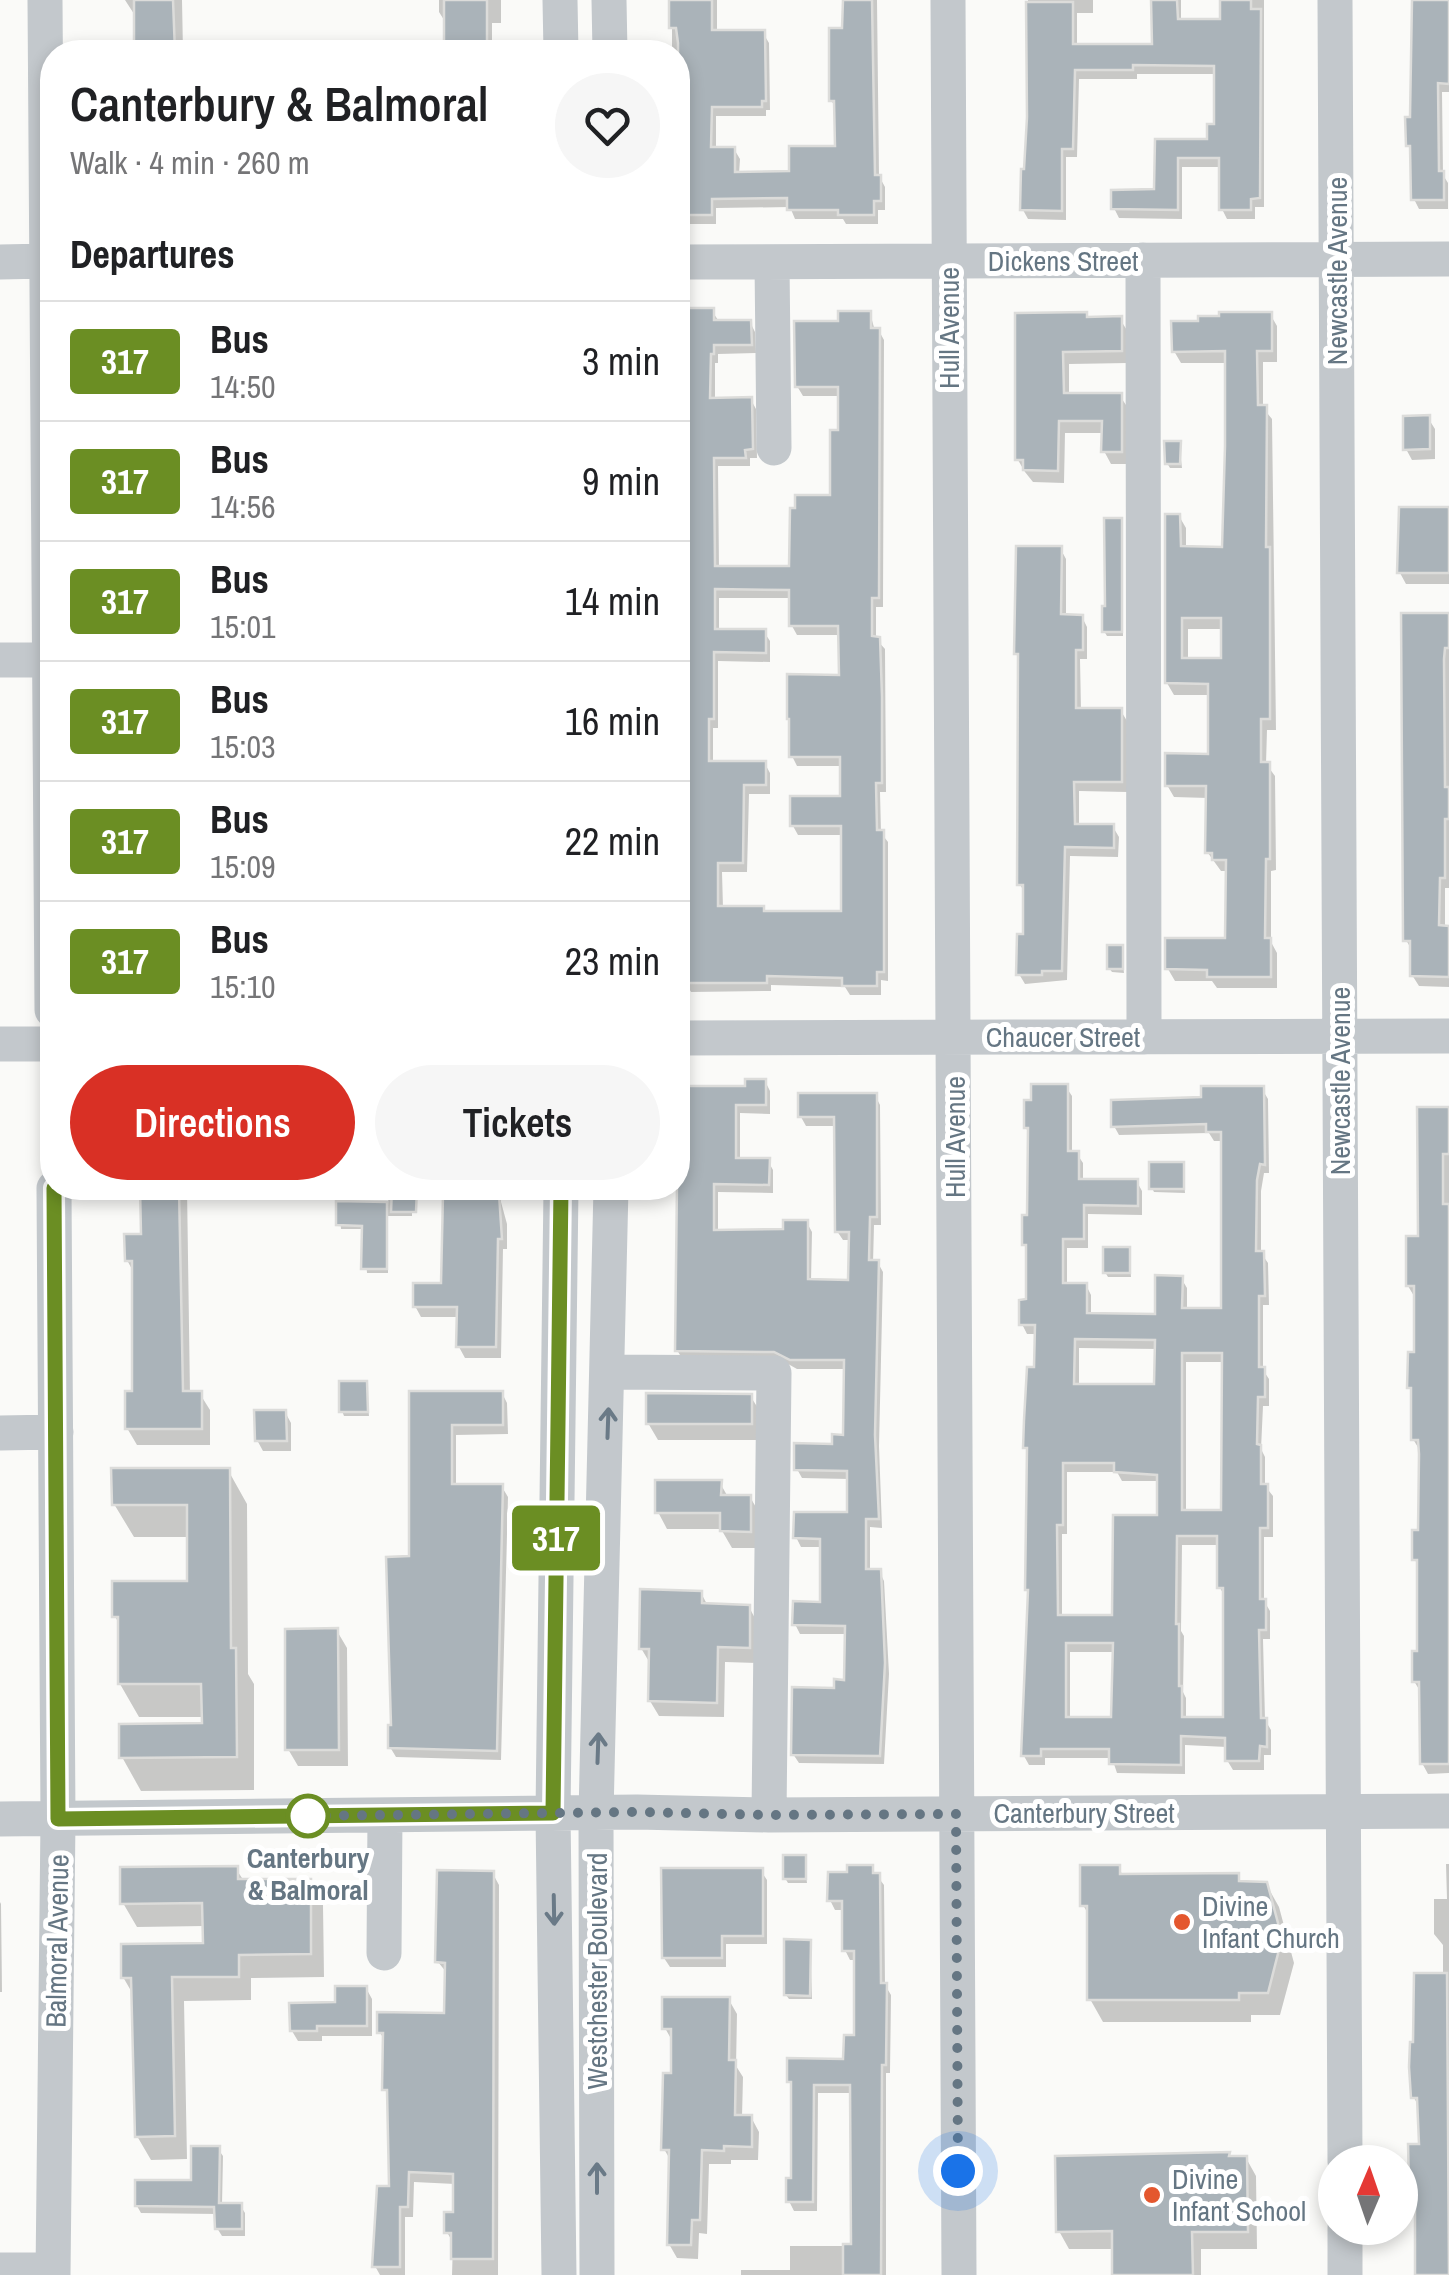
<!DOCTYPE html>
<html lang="en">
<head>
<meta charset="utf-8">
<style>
	:root { --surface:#fff; --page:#f6f6f6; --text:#202124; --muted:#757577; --line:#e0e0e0; --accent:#d93025 }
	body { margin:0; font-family:"Archivo Narrow",sans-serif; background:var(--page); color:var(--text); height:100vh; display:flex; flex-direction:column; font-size:38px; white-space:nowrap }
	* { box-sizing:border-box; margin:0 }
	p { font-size:32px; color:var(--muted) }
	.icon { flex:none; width:55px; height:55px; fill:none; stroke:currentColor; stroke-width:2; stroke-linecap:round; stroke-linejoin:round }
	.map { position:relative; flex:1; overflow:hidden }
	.sheet { position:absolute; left:40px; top:40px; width:650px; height:1160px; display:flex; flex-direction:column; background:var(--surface); border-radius:40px; box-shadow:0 5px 15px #0003 }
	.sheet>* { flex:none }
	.badge { padding:0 20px; border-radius:8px; font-size:35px; line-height:65px }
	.needle { width:65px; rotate:2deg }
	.tools { position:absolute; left:1318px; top:2145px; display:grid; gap:20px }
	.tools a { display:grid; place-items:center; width:100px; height:100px; border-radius:50%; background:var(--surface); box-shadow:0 5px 15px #0003; font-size:50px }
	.you { position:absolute; width:50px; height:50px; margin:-25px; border:8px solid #fff; border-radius:50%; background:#1a73e8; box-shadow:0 0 0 15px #1a73e833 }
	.map>.badge { position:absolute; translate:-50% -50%; box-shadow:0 0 0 5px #fff }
	h2 { padding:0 30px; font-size:38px; line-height:90px }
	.round { display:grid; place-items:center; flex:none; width:105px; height:105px; border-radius:52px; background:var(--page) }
	.head { display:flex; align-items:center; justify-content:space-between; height:170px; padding:0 30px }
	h1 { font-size:48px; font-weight:600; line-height:75px }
	.button { display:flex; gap:20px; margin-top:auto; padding:20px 30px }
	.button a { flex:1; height:115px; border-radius:60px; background:var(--accent); color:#fff; font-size:40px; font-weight:600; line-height:115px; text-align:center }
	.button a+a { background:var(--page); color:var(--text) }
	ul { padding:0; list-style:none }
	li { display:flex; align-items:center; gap:30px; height:120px; padding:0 30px; border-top:2px solid var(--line) }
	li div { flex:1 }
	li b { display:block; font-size:38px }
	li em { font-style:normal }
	li .badge { min-width:110px; font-weight:700; text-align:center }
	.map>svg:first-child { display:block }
	.shadow { fill:#0003; fill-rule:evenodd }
	.building { fill:#aab3b9; stroke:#dcdcda; stroke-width:2.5; fill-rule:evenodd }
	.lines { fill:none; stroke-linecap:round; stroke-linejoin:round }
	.minor { stroke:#c3c8cc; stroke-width:35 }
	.oneway { stroke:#6a7a87 }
	.line-casing { stroke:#fff; stroke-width:22 }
	.line { stroke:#6b8e23; stroke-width:15 }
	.walk { stroke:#657683; stroke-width:10; stroke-dasharray:0 18 }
	.stop-dot { fill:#fff; stroke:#6b8e23; stroke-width:5 }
	.poi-dot { fill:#e4572e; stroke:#fff; stroke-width:4 }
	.labels { text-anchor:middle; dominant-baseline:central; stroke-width:10; stroke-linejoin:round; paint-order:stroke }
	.street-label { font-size:28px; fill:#657683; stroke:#fff }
	.stop-label { font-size:28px; font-weight:bold; fill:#657683; stroke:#fff }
	.poi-label { font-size:28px; fill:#657683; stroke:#fff; text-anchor:start }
</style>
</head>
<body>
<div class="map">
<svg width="1449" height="2275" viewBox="0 0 1449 2275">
	<rect width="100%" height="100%" fill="#fafaf8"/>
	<path class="shadow" d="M125 0H182L183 52H137L136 17Z
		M439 0H501V23H492V52H446V23L439 12Z
		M672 0H717V33H763L769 43 770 110H766V116H716V149H734L740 159 739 174H791L837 148V110L831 100 845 31V0H877L879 176 885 187V210H878V224H846L843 219H795L790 207 716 208V224H688L678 206V176H683L684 109 678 94V52H672Z
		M1028 0H1093V13H1077V46H1154V0H1181V22H1221V0H1264V207H1255V219H1227L1222 209 1221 167H1182V219L1119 218 1114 208 1157 192V141H1210L1216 127V74H1137V79H1079L1077 157H1066V220L1028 219 1023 210 1027 171Z
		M1414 0H1449V92H1442L1443 175 1448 183V209H1419L1414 199 1413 154 1408 145 1413 120Z
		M712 311 718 320 750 322 755 332 756 353 718 354V363H715V400H751L756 409 757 458H750V466H718L719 569H792L832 497 841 432V396H803L797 386 841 323 870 313 875 331H879L884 340 883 607H876V639L885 649 886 792H880L881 833 888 842V981L881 980V995H850L845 987 771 985V991L691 992 678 968V798H680L678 469 683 363 678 359V327ZM719 598H792V626L797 635H841V677L792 756 797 766H842V798L793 826 798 835H843V914H766L763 908H723L722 872H747L749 794H770V773L765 764H713V728H718V661L770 662V641L764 632H719Z
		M1270 314 1277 326V362H1263V408L1272 419 1276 730H1267L1266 764 1275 776 1276 870 1271 871V942L1277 953V988H1217L1212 981H1175L1168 969 1228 940V871H1221L1208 853V798L1174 797 1167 785 1211 756 1210 695H1174L1167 683 1179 516 1186 528V549H1224L1227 363H1181L1174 351 1201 323ZM1188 629H1224V660H1188Z
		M1017 315 1120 319 1128 332V363L1069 364V395L1120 396 1128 408V464H1111L1104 451V433H1065L1064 483 1033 482 1025 472 1018 460Z
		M1428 418 1435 429V459L1412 460 1406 449Z
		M1179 443 1182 468H1170L1167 463Z
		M1449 509V584H1406L1400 573Z
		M1121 521 1123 636H1107L1104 631Z
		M1060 548 1066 559V617H1082L1087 627V659H1080L1081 711H1121L1127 721V792L1079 791V827H1113L1119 837 1118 857 1070 856 1067 980 1025 984 1019 974 1025 937V894L1020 884V660L1016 654Z
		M1449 616V888H1445V928H1449V987L1419 986 1412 975 1413 952 1406 940Z
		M1121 948 1124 973 1112 972 1109 968Z
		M765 1081 770 1091V1114L740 1113V1160L768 1161 773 1170V1193L718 1192V1232H785L807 1223 812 1232 811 1282 851 1283V1240H843L837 1231V1126H806L801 1117 875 1095 880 1105 881 1225H874L873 1263H878L883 1272 879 1446 882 1528 870 1527V1571H879L884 1581 889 1674 884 1764 799 1763 793 1754 836 1691 846 1682 847 1634H800L795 1624 823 1604V1547H801L796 1537 849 1515V1479L802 1478 797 1469 845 1437 847 1369H797L781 1360H683L677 1350 678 1139 748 1088Z
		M1066 1087 1072 1096V1154H1077L1083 1163V1182H1137L1142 1191V1215L1088 1214V1248H1067V1285H1086L1091 1295V1315L1158 1317 1181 1278 1187 1288V1310H1224V1141H1214L1209 1133 1119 1135 1114 1126 1204 1099 1262 1089 1268 1099 1269 1173H1264L1261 1191V1253L1268 1263 1269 1305H1263V1370L1269 1379V1406H1263L1261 1449 1265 1457V1486L1273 1496V1537H1264V1601L1270 1611V1639H1263L1265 1720 1271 1730V1755H1264V1770H1233L1227 1760V1747L1185 1745V1774L1117 1773 1112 1758H1045V1765H1029L1024 1756 1031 1594 1029 1454 1026 1448 1037 1370V1334H1027L1022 1324 1029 1302V1252L1024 1244 1030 1218V1135L1026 1128ZM1079 1348 1157 1349V1387L1079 1386ZM1186 1362H1224V1513L1186 1512ZM1067 1472H1117L1122 1481H1158L1159 1518 1114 1618H1062V1534H1067ZM1182 1545H1220V1588L1226 1598 1225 1720 1186 1719V1698L1183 1692 1184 1636 1181 1631ZM1070 1652H1116L1114 1719H1070Z
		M1449 1109V1773L1428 1774 1422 1763 1420 1691 1414 1681 1419 1654 1420 1568 1415 1560 1420 1532 1419 1449 1413 1439V1394L1409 1387 1416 1355 1414 1296 1408 1286Z
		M1183 1165 1185 1193 1154 1192 1152 1188Z
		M143 1188H194H187L190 1394H200L210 1410V1445H137L127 1428 135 1393 134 1273 127 1260 143 1236Z
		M389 1188H412V1216H388V1273H367L364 1229H341L339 1204 388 1205Z
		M451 1188H501V1202L507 1224V1249H503L501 1358H465L459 1347V1317H421L415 1306 444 1286 449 1267Z
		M1129 1249 1131 1277H1108L1105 1272Z
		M366 1383 369 1416H344L342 1411Z
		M412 1393H502L507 1403 508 1434 456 1435V1487H502L508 1497 501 1760 396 1757 390 1747 412 1559Z
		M751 1397 761 1413 760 1440H658L648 1423Z
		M285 1412 291 1423V1451H263L257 1440Z
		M228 1470 247 1504 248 1674 254 1684V1790L141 1791 122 1757 204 1725V1717H139L120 1684V1626L115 1616 190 1584 189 1537H134L114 1504Z
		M720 1483 728 1497H750L760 1514 759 1548H732L721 1529H667L658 1512Z
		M701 1593 708 1606 749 1607 757 1622V1663L725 1662 724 1717 659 1716 650 1701 651 1665 641 1648Z
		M337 1631 347 1648 348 1766H298L288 1749Z
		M804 1858 807 1883H788L785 1878Z
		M1446 1864H1449V2275H1416L1417 2195 1411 2185 1421 2146 1420 2108 1414 2098 1443 1975V1945L1434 1934V1899H1447Z
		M871 1868 884 1885 885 1985 891 1995 890 2073H886V2275H741V2270H790V2246H854L852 2093H818L817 2211H794L789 2201 794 2181 793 2088 790 2082 846 2061 857 2038V1960H850L845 1950V1910H835L830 1900 849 1875Z
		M1119 1868 1123 1876H1237L1242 1884H1266L1279 1907 1294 1963 1280 2015H1251V2022H1103L1090 1999V1917L1083 1905Z
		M236 1869 244 1881H309L323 1905 324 1977 251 1978V2000L184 2001 187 2159 151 2160 137 2136 134 1996 123 1977 205 1946V1926L137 1927 123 1903Z
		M761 1871 767 1880V1944H726V1967H670L664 1958Z
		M493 1874 499 1885 498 2275H452L453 2243 447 2232 455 2215V2184L414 2182 413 2217H405V2275H380L375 2266 391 2188 390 2098 385 2089V2042L380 2032 447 2015V1973L438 1962Z
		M0 1902 1 1904 2 1992H0Z
		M810 1942 812 1999H789L786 1995Z
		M366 1988 372 1999V2036H322V2041H298L292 2031Z
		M729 2000 737 2014 736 2066 743 2077 742 2117H751L759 2132 758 2160H731V2164H709L707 2234 699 2233 698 2259 677 2258 669 2244 671 2161 664 2149 673 2076 674 2044 665 2028Z
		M218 2149 223 2156 222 2205H240L245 2213V2236H222L217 2228V2214L141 2213 137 2206 193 2183Z
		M1228 2154 1230 2158H1246L1256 2176 1257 2249H1201V2275H1115L1114 2249H1069L1059 2231Z"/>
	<path class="building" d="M134 0H173L175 52H134Z
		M444 0H487V52H444Z
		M669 0H712V30H765L766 101H762V107H712L711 147H735V172L789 171V146H835L834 101H829V28H842L843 0H872L875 175H881V201H874V215H838V210H787V198L712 199V215H680L678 173H680L682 101H678V43L676 28H669Z
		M1151 0H1177L1178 19H1220V0H1251V9H1261L1260 198 1251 199V210H1219V158H1178V210L1111 209V190L1154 189 1155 139H1207V124H1214V66L1133 65V70H1075L1073 149H1062V211L1020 210 1021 169H1024L1027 117 1026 2H1073V44H1152Z
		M1412 0H1449V84L1438 83 1439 171H1444V200H1411L1410 146H1406L1405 117H1410Z
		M678 308H714V320H751L752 345H714V354H711L710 398 752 397 753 449 745 450 746 458H714L715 566H789L790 508H795V495H830V430H838V387H795L794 321H838V311H871V328H880L879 598H872V636L880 637 882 697V783H876L877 830H884V972H877V986H842V978L767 976V983H683V969L678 968V427L681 354H678ZM715 589 789 590V626H838L839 675 787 674V719H789V757H840V796H790V826H841V911H764V906H718V863H743L744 785H766V761H709V719H714V652L766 653V629H715Z
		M1087 312V317L1122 316V351L1063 352 1064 393H1122V452H1101L1102 421H1059L1058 471 1023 470V460H1015V313Z
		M1219 312H1272V351H1257L1258 405H1267L1266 547H1270V719H1261V762H1270V859H1266L1265 938H1271V977H1207V970L1165 969V938H1225L1226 860H1212V853H1205L1206 786H1165V753L1208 754V684L1165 683V514H1180L1181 546 1222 547 1225 446V351L1172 352 1171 321H1198V316H1219ZM1182 618H1221V658H1182Z
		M1430 415V449L1403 450V416Z
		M1164 441H1181L1180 464H1165Z
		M1399 507H1449V573H1397Z
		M1104 518H1122V632H1102V606H1105Z
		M1016 546H1062L1061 614 1083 615V650H1076V708H1122V782H1074L1075 824H1114V848L1065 847 1062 971H1042V975H1016L1017 934H1023V885H1017L1018 654H1014Z
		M1401 613H1449V648H1445L1444 659 1445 787H1449V819H1445V878H1440L1439 925 1449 926V977L1410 976V941H1403Z
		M1107 945H1123V969H1107Z
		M745 1079H766V1105H736V1158H770L769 1185 714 1184V1230L783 1229V1220H808V1279L848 1280 849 1232H835L834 1117H798V1093H877V1217H870L869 1260H879L875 1435 879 1519H866V1569H881L885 1663 880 1756 791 1755 792 1687 834 1688V1679L844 1680 845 1626 792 1625 793 1601 820 1602V1539L793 1538 794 1512H847V1471L794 1470V1443L832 1444V1434L843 1435 844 1360H790L774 1352 675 1351 678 1099 684 1098V1086H745Z
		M1031 1084H1068V1151H1079V1179H1138V1206L1084 1205V1239H1063V1283H1087V1313L1155 1314V1275L1183 1276 1182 1308H1221V1132H1206V1124L1111 1127V1100L1201 1097V1086H1264L1265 1165 1260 1164 1257 1180 1256 1251H1264L1265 1296H1259V1367H1265V1397H1258L1257 1444 1261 1445V1484H1268V1528H1260V1599H1266V1630H1259L1261 1718H1267V1747L1260 1746 1259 1761H1225V1738L1181 1736V1765L1109 1764V1749H1041V1756H1021L1028 1590H1025L1027 1448H1023L1024 1420 1027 1367H1034L1035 1325H1019V1300L1026 1299V1245H1022V1215H1027L1028 1128H1024V1100H1031ZM1075 1339 1155 1340 1154 1384H1074ZM1182 1353H1222L1221 1510H1182ZM1063 1463H1114V1472L1157 1475V1515H1113L1112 1615H1058L1057 1525H1063ZM1177 1536H1217V1588H1223V1717H1182V1686H1179V1624H1176ZM1066 1643H1113L1111 1717H1066Z
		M1417 1107H1449V1154H1443V1204H1449V1764H1420L1419 1682H1412V1651H1417V1560H1412V1530H1418L1419 1454 1418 1440H1411V1388H1407L1408 1352H1414V1286H1406V1236H1418Z
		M1149 1162H1184V1189H1149Z
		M140 1188H179L183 1391H202V1429H125V1391H132V1261H125L124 1234H141Z
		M392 1188H417L416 1212H391Z
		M443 1194H499L502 1239H498L496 1347H456L457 1307H413V1283H441Z
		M336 1201 387 1202V1269H361L362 1226 336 1225Z
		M1103 1247H1130V1273H1103Z
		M339 1381H367L368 1412H339Z
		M409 1391H503V1425H452V1484H503L497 1751 388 1748V1725H391L386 1557 409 1556Z
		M646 1393 752 1394V1424H646Z
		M254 1410H286L287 1441H255Z
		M111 1468H230L231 1648H236L237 1757 119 1758V1724L202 1723 201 1684H118V1617H112V1581H187V1505H112Z
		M655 1480H722L721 1495H751V1532L720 1531V1513H655Z
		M640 1589 702 1591V1603L750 1605V1648L718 1647 717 1703 648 1701 649 1649H639Z
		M338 1628 339 1750H285V1629Z
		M783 1855H806V1879H783Z
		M847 1865H873V1873H880L881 1983H887L886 2065H882L881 2275H843V2244H851L850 2085H814L813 2202H786V2178H791V2082H787V2058L843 2059 844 2035H854V1951H842V1901H827L828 1872H847Z
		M1080 1865H1120V1874L1239 1873V1881L1267 1882 1282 1938 1268 1993H1239V2000H1087V1906H1080Z
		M238 1866V1879H311V1954L239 1955V1977H172L175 2136 135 2137 131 1978H121V1944L203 1943 202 1903 120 1904V1867Z
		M661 1868H763V1936H722V1958H662Z
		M437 1870 494 1871 493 2259H451V2233H444V2212H453V2174L409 2172 408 2207H400V2267H372L377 2186H389L387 2090H382L383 2033H377V2012L444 2013 445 1963 435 1962Z
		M784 1939 811 1940 810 1996 784 1995Z
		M1414 1973H1447L1449 2275H1415V2186H1409L1408 2144H1419L1417 2098H1411L1409 2067 1410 2042H1413Z
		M335 1986H367V2026H317V2031H290L289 2003 335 2002Z
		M662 1997H730L729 2060H736L735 2115H752V2147L724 2146V2151L702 2150 700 2220H692L691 2245H667L669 2150H661L662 2113 663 2073H671V2029H662Z
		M191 2146H220L219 2203H242V2229H215L214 2207 135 2206V2180H191Z
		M1230 2152 1229 2156H1247L1248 2232H1192L1193 2275H1112V2231L1056 2232 1055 2156Z"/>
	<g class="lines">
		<path class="minor" d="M45 0 52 1010
			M560 0 561 52
			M609 0 610 52
			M948 0 959 2275
			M1335 0 1345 2162
			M1143 260 1144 1037
			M0 262 47 261
			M678 262 1449 259
			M772 262 774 448
			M0 660H50
			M678 1038 1449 1036
			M0 1044H52
			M609 1372 774 1373 769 1815
			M0 1433 56 1432
			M0 1819 637 1812 769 1815 1449 1811
			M384 1953 385 1815
			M1345 2228V2275
			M0 2270H53
			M53 2275 58 1819 54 1188
			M559 2275 553 1813 561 1188
			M597 2275 596 1814 611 1188"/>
	</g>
	<defs><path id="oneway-shaft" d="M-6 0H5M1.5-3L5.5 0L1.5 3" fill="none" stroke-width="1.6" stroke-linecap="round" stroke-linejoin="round" transform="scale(2.5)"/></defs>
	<g class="oneway">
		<use href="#oneway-shaft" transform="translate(608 1423) rotate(-88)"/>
		<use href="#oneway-shaft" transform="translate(598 1748) rotate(-88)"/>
		<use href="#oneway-shaft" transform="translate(554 1910) rotate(89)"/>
		<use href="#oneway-shaft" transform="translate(597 2178) rotate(-90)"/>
	</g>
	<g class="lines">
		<defs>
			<path id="line" d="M54 1188 58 1819 553 1813 561 1188"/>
		</defs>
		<use href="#line" class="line-casing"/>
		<use href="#line" class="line"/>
		<path class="walk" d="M308 1816 637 1812 768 1815 956 1814 958 2171"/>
	</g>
	<circle class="stop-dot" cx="308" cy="1816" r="20"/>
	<g class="poi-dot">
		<circle cx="1182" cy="1922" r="10"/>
		<circle cx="1152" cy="2195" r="10"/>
	</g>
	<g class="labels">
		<g class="street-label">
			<text x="1063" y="261">Dickens Street</text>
			<text transform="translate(1337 271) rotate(-90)">Newcastle Avenue</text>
			<text transform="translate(949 328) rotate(-90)">Hull Avenue</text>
			<text x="1063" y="1037">Chaucer Street</text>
			<text transform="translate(1340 1081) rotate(-90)">Newcastle Avenue</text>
			<text transform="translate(955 1137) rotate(-90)">Hull Avenue</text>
			<text x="1084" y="1813">Canterbury Street</text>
			<text transform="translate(57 1941) rotate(-89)">Balmoral Avenue</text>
			<text transform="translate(597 1971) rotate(-90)">Westchester Boulevard</text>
		</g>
		<g class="stop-label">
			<text x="308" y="1858">Canterbury<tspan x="308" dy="32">&amp; Balmoral</tspan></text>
		</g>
		<g class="poi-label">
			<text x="1202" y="1906">Divine<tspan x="1202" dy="32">Infant Church</tspan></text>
			<text x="1172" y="2179">Divine<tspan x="1172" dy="32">Infant School</tspan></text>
		</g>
	</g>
</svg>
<div class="tools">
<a><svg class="needle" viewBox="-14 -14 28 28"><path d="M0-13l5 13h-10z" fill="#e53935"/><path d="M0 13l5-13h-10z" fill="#757577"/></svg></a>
</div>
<div class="you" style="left:958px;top:2171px"></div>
<b class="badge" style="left:556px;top:1538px;background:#6b8e23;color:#fff">317</b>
<section class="sheet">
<div class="head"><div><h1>Canterbury &amp; Balmoral</h1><p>Walk · 4 min · 260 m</p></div><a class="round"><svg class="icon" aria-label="heart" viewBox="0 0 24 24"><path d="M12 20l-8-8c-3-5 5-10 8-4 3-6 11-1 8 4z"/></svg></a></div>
<h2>Departures</h2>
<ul>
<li><span class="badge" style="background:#6b8e23;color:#fff">317</span><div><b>Bus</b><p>14:50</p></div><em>3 min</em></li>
<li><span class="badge" style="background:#6b8e23;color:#fff">317</span><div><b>Bus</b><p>14:56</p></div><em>9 min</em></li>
<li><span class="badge" style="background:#6b8e23;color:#fff">317</span><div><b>Bus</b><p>15:01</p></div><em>14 min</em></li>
<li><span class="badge" style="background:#6b8e23;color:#fff">317</span><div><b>Bus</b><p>15:03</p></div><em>16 min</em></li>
<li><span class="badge" style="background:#6b8e23;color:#fff">317</span><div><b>Bus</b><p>15:09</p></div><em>22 min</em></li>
<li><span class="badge" style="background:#6b8e23;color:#fff">317</span><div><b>Bus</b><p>15:10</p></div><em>23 min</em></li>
</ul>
<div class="button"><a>Directions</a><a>Tickets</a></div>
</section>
</div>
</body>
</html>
